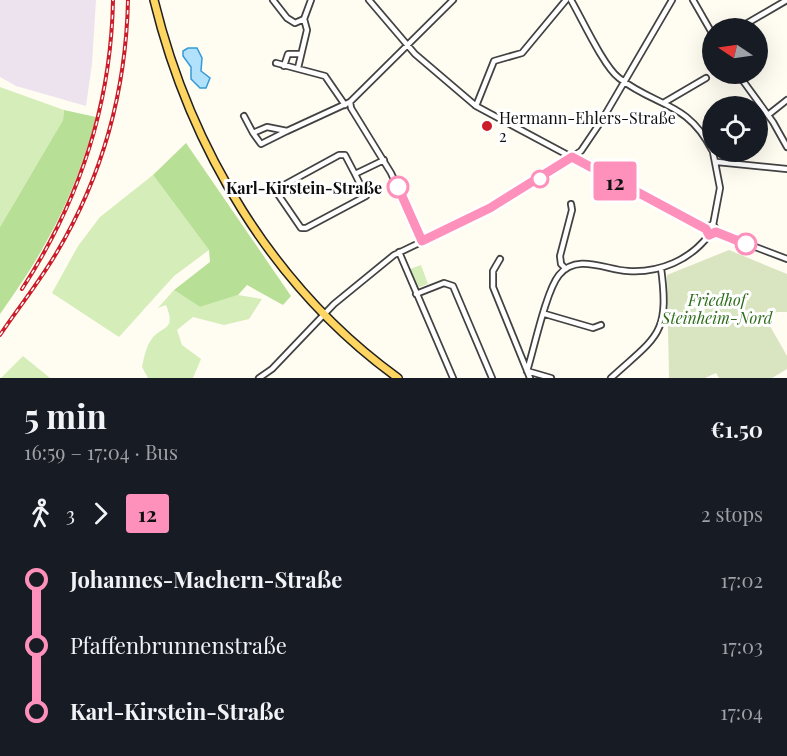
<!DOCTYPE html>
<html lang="en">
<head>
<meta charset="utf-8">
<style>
	:root { --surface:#171b24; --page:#20242c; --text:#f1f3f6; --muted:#9ea1a6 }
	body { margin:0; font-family:"Playfair Display",serif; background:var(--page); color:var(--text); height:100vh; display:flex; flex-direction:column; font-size:22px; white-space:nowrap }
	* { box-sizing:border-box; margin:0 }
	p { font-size:20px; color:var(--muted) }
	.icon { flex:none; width:33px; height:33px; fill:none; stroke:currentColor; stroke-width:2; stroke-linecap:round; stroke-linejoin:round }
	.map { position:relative; height:378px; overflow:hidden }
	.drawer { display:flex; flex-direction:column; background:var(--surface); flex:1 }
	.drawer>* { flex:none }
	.badge { padding:0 12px; border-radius:4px; font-size:21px; line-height:39px }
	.needle { width:39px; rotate:283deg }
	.buttons { position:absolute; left:702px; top:18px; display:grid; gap:12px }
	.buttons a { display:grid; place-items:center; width:66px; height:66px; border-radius:50%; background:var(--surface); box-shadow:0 6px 24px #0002; font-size:30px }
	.map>.badge { position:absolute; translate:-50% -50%; box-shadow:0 0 0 3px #fff }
	.legs { display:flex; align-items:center; gap:9px; height:66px; padding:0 24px; font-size:20px }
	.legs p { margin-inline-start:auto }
	.headline { display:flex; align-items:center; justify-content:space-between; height:102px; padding:0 24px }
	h1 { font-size:33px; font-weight:700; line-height:45px }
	ul { padding:0 24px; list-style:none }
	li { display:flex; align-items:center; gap:21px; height:66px; font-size:22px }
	li i { display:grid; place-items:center; width:9px; height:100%; margin:0 8px; background:currentColor }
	li i::after { content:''; width:15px; height:15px; margin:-8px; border:4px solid; border-radius:50%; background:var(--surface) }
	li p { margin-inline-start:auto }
	li:first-child i { background:linear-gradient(#0000 50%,currentColor 0) }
	li:last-child i { background:linear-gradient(currentColor 50%,#0000 0) }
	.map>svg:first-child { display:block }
	.industrial { fill:#ede3ee }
	.green { fill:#d5edb8 }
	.forest { fill:#b8df96 }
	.cemetery { fill:#d9e4c0 }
	.water { fill:#b2e1fb; stroke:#349ad7; stroke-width:1.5 }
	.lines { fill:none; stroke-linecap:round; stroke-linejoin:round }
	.minor-casing { stroke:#424242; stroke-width:8 }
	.primary-casing { stroke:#202020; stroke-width:10 }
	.minor { stroke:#fff; stroke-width:4.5 }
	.primary { stroke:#ffd562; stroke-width:7 }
	.rail-casing { stroke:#cb1c29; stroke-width:4 }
	.rail { stroke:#fff; stroke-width:1.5; stroke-dasharray:4.5; stroke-linecap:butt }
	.line-1-casing { stroke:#fff; stroke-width:14 }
	.line-1 { stroke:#fd91bc; stroke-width:9 }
	.poi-dot { fill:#cb1c29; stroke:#fff; stroke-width:2 }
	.stop-1-dot { fill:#fff; stroke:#fd91bc; stroke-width:3 }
	.labels { text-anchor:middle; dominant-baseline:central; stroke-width:6; stroke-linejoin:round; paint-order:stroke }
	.poi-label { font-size:16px; fill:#0f0f0f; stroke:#fff; text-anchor:start }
	.stop-label { font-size:16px; font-weight:bold; fill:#0f0f0f; stroke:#fff; text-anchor:end }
	.park-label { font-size:16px; font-style:italic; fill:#2d6d1a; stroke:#fff }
</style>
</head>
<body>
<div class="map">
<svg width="787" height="378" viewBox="0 0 787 378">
	<rect width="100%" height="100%" fill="#fffcf2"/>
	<path class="industrial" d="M0 0H96L92 64 86 106 16 86 0 77Z"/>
	<path class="green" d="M0 87 64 110 63 120 0 227Z
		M153 175 209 250 174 276 119 337 52 293 78 246 100 217Z
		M421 265 428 284 417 288 410 269Z
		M174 290 200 307 238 295 262 299 249 319 224 325 193 317 177 330 182 345 201 359 193 378H148L142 367C144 358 146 347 151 340 161 325 177 332 166 305L158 308Z
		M23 356 50 378H1Z"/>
	<path class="forest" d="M64 110 96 117C75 196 47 248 0 314V227L63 120Z
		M186 143 291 296 283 305 247 285 238 295 200 307 174 290 210 262 209 250 153 175Z"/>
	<path class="cemetery" d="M729 250 787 274V312H777L766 319 787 356V369L772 378H719L716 373 705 378H669L667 275Z"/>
	<path class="water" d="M188 48H197L202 58 201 71 210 78 206 88H200L191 79V67L183 56V51Z"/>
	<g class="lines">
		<defs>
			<path id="minor" d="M273 0 287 18 295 23 304 19 311 0
				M369 0 415 54 476 106 706 229
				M571 0C582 19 604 67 619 78 656 107 687 101 712 150
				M693 0 712 33
				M739 28 787 0
				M276 63 325 76 345 105
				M284 66 288 54H301
				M298 68 307 30 304 19
				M738 74 773 122 787 147
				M665 102 706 78
				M476 106 494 61 522 53 566 0
				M768 115 787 100
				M244 116 253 133
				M287 131 261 144 253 133 267 127 287 131 350 102
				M717 162 787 169
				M355 174 345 155H339L275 190 301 228H306L366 196 355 174 384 160
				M713 225 720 188 713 152
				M706 230a5 5 0 1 1 10 0a5 5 0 1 1-10 0Z
				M716 232 787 259
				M422 241 391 173 351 108 350 102 453 0
				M399 252 453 378
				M500 259 493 271V287L530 378
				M566 269 561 264 560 256 572 210 571 204
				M416 294 444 283 453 286 492 378
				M545 314 593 328 601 325
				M527 371C534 349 546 291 559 275 577 253 606 270 628 271 660 273 690 260 709 235
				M527 371 551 378
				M259 378 272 369 334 304 394 255 490 209 581 151 602 120 672 0
				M611 378C657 336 670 335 661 268"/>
			<path id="primary" d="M154 0C190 148 273 288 398 378"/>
		</defs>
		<use href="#minor" class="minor-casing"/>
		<use href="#primary" class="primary-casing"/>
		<use href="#minor" class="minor"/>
		<use href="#primary" class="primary"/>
		<defs>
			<path id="rail" d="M22 289C80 200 111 106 113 0
				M0 335C19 307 40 281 57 252 103 175 126 90 128 0"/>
		</defs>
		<use href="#rail" class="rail-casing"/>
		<use href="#rail" class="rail"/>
	</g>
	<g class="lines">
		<defs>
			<path id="line-1" d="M398 187 422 241 490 208 572 157 706 229 709 235 716 232 746 244"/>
		</defs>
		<use href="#line-1" class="line-1-casing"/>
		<use href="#line-1" class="line-1"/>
	</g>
	<circle class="poi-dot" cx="487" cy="126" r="6"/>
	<g class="stop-1-dot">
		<circle cx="540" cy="179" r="8"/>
		<circle cx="398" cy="187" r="10"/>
		<circle cx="746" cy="244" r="10"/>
	</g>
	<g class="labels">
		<g class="poi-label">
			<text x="499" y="117">Hermann-Ehlers-Straße<tspan x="499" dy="18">2</tspan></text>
		</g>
		<g class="stop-label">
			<text x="382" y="187">Karl-Kirstein-Straße</text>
		</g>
		<g class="park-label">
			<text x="717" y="299">Friedhof<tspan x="717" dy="18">Steinheim-Nord</tspan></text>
		</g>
	</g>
</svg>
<div class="buttons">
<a><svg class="needle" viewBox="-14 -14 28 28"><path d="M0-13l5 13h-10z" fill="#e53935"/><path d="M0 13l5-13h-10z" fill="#9ea1a6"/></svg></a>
<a><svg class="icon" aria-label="locate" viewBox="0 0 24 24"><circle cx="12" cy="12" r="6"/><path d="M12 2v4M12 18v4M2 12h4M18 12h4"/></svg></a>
</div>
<b class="badge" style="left:615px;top:181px;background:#fd91bc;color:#111">12</b>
</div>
<section class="drawer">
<div class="headline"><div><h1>5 min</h1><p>16:59 – 17:04 · Bus</p></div><b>€1.50</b></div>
<div class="legs"><svg class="icon" aria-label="walk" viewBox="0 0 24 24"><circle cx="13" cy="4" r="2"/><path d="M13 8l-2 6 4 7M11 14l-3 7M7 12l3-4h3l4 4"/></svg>3<svg class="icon" aria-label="forward" viewBox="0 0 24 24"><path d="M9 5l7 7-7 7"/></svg><b class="badge" style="background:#fd91bc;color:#111">12</b><p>2 stops</p></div>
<ul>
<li><i style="color:#fd91bc"></i><b>Johannes-Machern-Straße</b><p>17:02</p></li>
<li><i style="color:#fd91bc"></i><span>Pfaffenbrunnenstraße</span><p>17:03</p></li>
<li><i style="color:#fd91bc"></i><b>Karl-Kirstein-Straße</b><p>17:04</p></li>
</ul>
</section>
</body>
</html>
